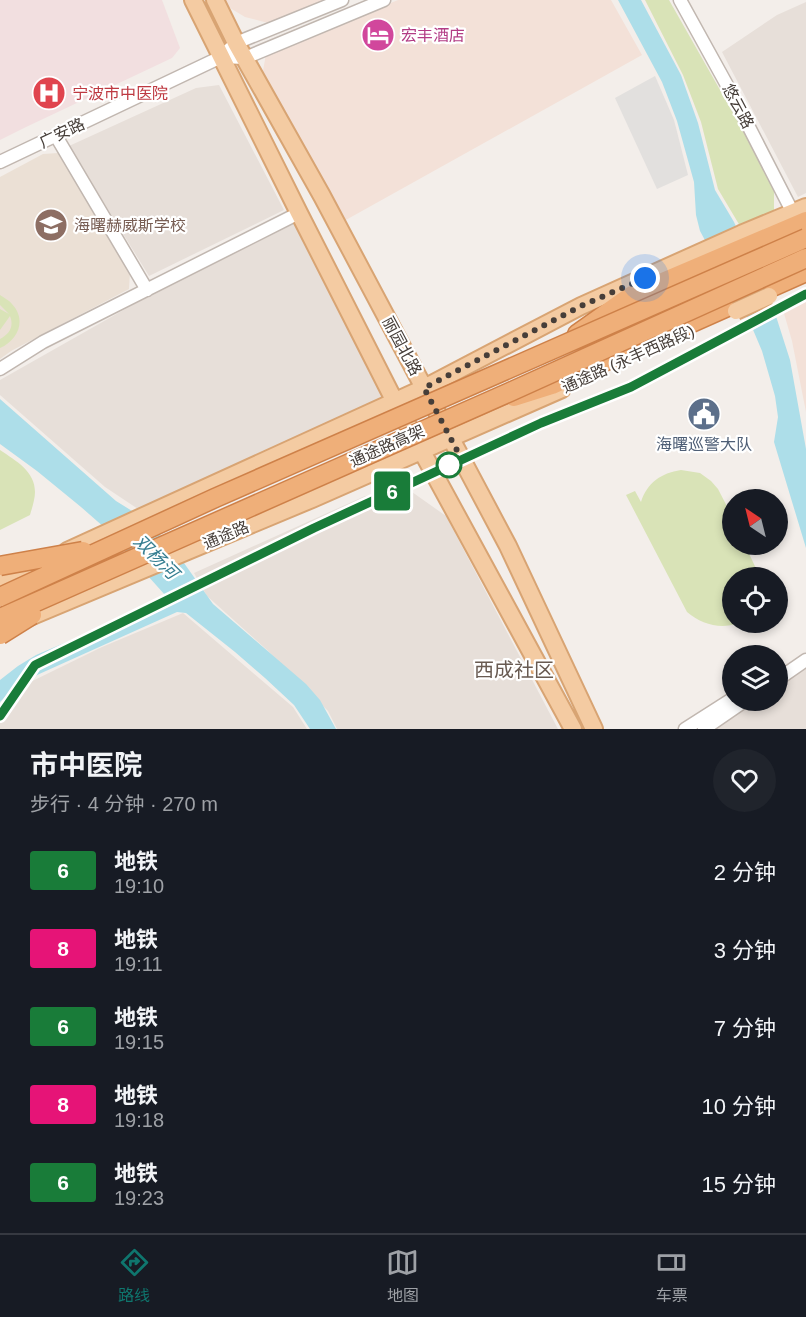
<!DOCTYPE html>
<html lang="zh">
<head>
<meta charset="utf-8">
<style>
	:root { --surface:#171b24; --page:#20242c; --text:#f1f3f6; --muted:#9ea1a6; --line:#363941; --accent:#0f766e }
	body { margin:0; font-family:Arial,"Noto Sans SC",sans-serif; background:var(--page); color:var(--text); height:100vh; display:flex; flex-direction:column; font-size:22px; white-space:nowrap }
	* { box-sizing:border-box; margin:0 }
	p { font-size:20px; color:var(--muted) }
	.icon { flex:none; width:33px; height:33px; fill:none; stroke:currentColor; stroke-width:2; stroke-linecap:round; stroke-linejoin:round }
	.map { position:relative; height:729px; overflow:hidden }
	.details { display:flex; flex-direction:column; background:var(--surface); flex:1 }
	.details>* { flex:none }
	.badge { padding:0 12px; border-radius:4px; font-size:21px; line-height:39px }
	.needle { width:39px; rotate:325deg }
	.buttons { position:absolute; left:722px; top:489px; display:grid; gap:12px }
	.buttons a { display:grid; place-items:center; width:66px; height:66px; border-radius:50%; background:var(--surface); box-shadow:0 3px 9px #0003; font-size:30px }
	.you { position:absolute; width:30px; height:30px; margin:-15px; border:4px solid #fff; border-radius:50%; background:#1a73e8; box-shadow:0 0 0 9px #1a73e833 }
	.map>.badge { position:absolute; translate:-50% -50%; box-shadow:0 0 0 3px #fff }
	.round { display:grid; place-items:center; flex:none; width:63px; height:63px; border-radius:32px; background:var(--page) }
	.headline { display:flex; align-items:center; justify-content:space-between; height:102px; padding:0 30px }
	h1 { font-size:28px; font-weight:700; line-height:45px }
	ul { padding:0; list-style:none }
	li { display:flex; align-items:center; gap:18px; height:78px; padding:0 30px }
	li div { flex:1 }
	li b { display:block; font-size:22px }
	li em { font-style:normal }
	li .badge { min-width:66px; font-weight:700; text-align:center }
	.dock { display:flex; justify-content:space-around; align-items:center; height:84px; border-top:2px solid var(--line); background:var(--surface); font-size:16px; color:var(--muted) }
	.dock a { display:grid; justify-items:center; gap:3px }
	.dock .active { color:var(--accent) }
	.map>svg:first-child { display:block }
	.residential { fill:#e7dfd9 }
	.commercial { fill:#f3e1d8 }
	.education { fill:#ebe0d5 }
	.medical { fill:#f2dfe0 }
	.green { fill:#d9e3b7 }
	.parking { fill:#e2e0de }
	.water { fill:#addee9 }
	.lines { fill:none; stroke-linecap:round; stroke-linejoin:round }
	.minor-casing { stroke:#c1b7b0; stroke-width:15 }
	.major-casing { stroke:#d8a473; stroke-width:20 }
	.highway-casing { stroke:#ce8149; stroke-width:21 }
	.minor { stroke:#fff; stroke-width:12 }
	.major { stroke:#f4cba2; stroke-width:16 }
	.highway { stroke:#efaf79; stroke-width:18 }
	.major-bridge-casing { stroke:#d8a473; stroke-width:20; stroke-linecap:butt }
	.highway-bridge-casing { stroke:#ce8149; stroke-width:21; stroke-linecap:butt }
	.major-bridge { stroke:#f4cba2; stroke-width:16 }
	.highway-bridge { stroke:#efaf79; stroke-width:18 }
	.line-casing { stroke:#fff; stroke-width:14 }
	.line { stroke:#197c39; stroke-width:9 }
	.walk { stroke:#463e39; stroke-width:6; stroke-dasharray:0 10.8 }
	.stop-dot { fill:#fff; stroke:#197c39; stroke-width:3 }
	.labels { text-anchor:middle; dominant-baseline:central; stroke-width:4.5; stroke-linejoin:round; paint-order:stroke }
	.hotel-label { font-size:16px; fill:#b23c85; stroke:#fff; text-anchor:start }
	.health-label { font-size:16px; fill:#be3a42; stroke:#fff; text-anchor:start }
	.street-label { font-size:16px; fill:#463e39; stroke:#fff }
	.education-label { font-size:16px; fill:#785e54; stroke:#fff; text-anchor:start }
	.service-label { font-size:16px; fill:#4e5e75; stroke:#fff }
	.water-label { font-size:18px; font-style:italic; fill:#367e91; stroke:#fff }
	.quarter-label { font-size:20px; fill:#685a51; stroke:#fff }
</style>
</head>
<body>
<div class="map">
<svg width="806" height="729" viewBox="0 0 806 729">
	<rect width="100%" height="100%" fill="#f3eeea"/>
	<path class="residential" d="M806 2V193L798 197 722 52 777 15Z
		M219 85 284 210 149 276 69 146 196 88Z
		M298 217 387 398 141 511 105 487 0 395V380L150 295Z
		M412 492 446 516 558 729H337L328 711 266 649 207 596 194 573 365 496Z
		M183 613 293 707 307 729H0V706L14 690 102 647Z
		M806 666V729H712L755 701 777 700V685Z"/>
	<path class="commercial" d="M222 0H326L268 23 245 17 225 5Z
		M398 0H611L642 55 344 221 263 71 266 54Z
		M806 292V412L792 341 783 310 784 301Z"/>
	<path class="education" d="M58 153 130 272 129 289 11 351 0 359V177L43 154Z"/>
	<path class="medical" d="M0 0H162L180 48 172 58 24 128 0 140Z"/>
	<path class="green" d="M645 0H669L774 185V212L740 226 718 189 701 122 683 75Z
		M0 295C4 298 9 300 12 304 27 320 18 340 0 348V339C10 334 14 326 10 316L0 330V309L9 314 0 305Z
		M0 450C16 461 35 471 35 492 35 499 32 508 30 515L0 530Z
		M681 470 700 473 711 481 718 489 732 516V544L745 545 760 577 732 578V622L738 623C721 630 701 624 687 612L626 495 635 491 641 502C647 483 661 473 681 470Z"/>
	<path class="parking" d="M655 76 674 120 688 175 657 189 615 98Z"/>
	<path class="water" d="M618 0H641L681 75 698 123 715 190 734 222 775 313 790 360 806 449V548L774 442 778 417 775 396 762 351 751 325 700 231 696 215 694 182 677 121 662 82Z
		M0 399 116 501 137 514 162 537 184 563 213 604 306 684 320 700 336 729H310L294 705 265 678 235 652 186 613 177 612 37 675 15 687 0 702V680L18 666 36 655 142 610 159 601 165 595 105 528 81 507 37 471 0 444Z"/>
	<g class="lines">
		<defs>
			<path id="minor" d="M680 0 733 96 793 213
				M221 57 245 58 384 0
				M56 136 147 290
				M0 162 221 57 236 43 342 0
				M0 369 43 342 299 213
				M777 680 806 660
				M685 729 732 699
				M704 729 746 700"/>
			<path id="major" d="M193 0 299 213 394 400 573 729
				M215 0 236 43 322 196 508 546 594 729
				M67 551 424 388 581 306 741 234 806 207
				M0 582 44 562
				M20 621 312 499 562 389"/>
			<path id="highway" d="M577 334 632 295 806 221
				M514 397 552 385 806 272"/>
		</defs>
		<use href="#minor" class="minor-casing"/>
		<use href="#major" class="major-casing"/>
		<use href="#highway" class="highway-casing"/>
		<use href="#minor" class="minor"/>
		<use href="#major" class="major"/>
		<use href="#highway" class="highway"/>
		<defs>
			<path id="major-bridge" d="M736 311 769 296"/>
			<path id="highway-bridge" d="M0 566 83 551
				M0 597 215 498 806 238
				M0 618 510 392 806 258
				M0 635 32 615"/>
		</defs>
		<use href="#major-bridge" class="major-bridge-casing"/>
		<use href="#highway-bridge" class="highway-bridge-casing"/>
		<use href="#major-bridge" class="major-bridge"/>
		<use href="#highway-bridge" class="highway-bridge"/>
	</g>
	<g class="lines">
		<defs>
			<path id="line" d="M0 716 35 665 314 528 541 423 631 387 806 294"/>
		</defs>
		<use href="#line" class="line-casing"/>
		<use href="#line" class="line"/>
		<path class="walk" d="M449 465 460 456 424 388 581 306 645 278"/>
	</g>
	<defs>
		<symbol id="hotel-disc" viewBox="-11 -11 22 22"><circle r="9.5" fill="#d1479c" stroke="#fff"/><path d="M-6-4.5h1.5V1H6V5H4.5V3h-9V5H-6ZM-4 0a1.8 1.8 0 1 1 3.6 0ZM.5 0V-2.5h3Q6-2.5 6 0Z" fill="#fff"/></symbol>
		<symbol id="hospital-disc" viewBox="-11 -11 22 22"><circle r="9.5" fill="#e0444e" stroke="#fff"/><path d="M-5-5h3v3.5h4V-5h3V5h-3V1.5h-4V5h-3Z" fill="#fff"/></symbol>
		<symbol id="school-disc" viewBox="-11 -11 22 22"><circle r="9.5" fill="#8d6e63" stroke="#fff"/><path d="M0-5L7-2L0 1L-7-2ZM-4 1L0 2.5L4 1V4Q0 6-4 4Z" fill="#fff"/></symbol>
		<symbol id="civic-disc" viewBox="-11 -11 22 22"><circle r="9.5" fill="#5c6f8a" stroke="#fff"/><path d="M-.6-6.5H3V-4.5H.6V-3L4-1V1h2V6H-6V1h2V-1L-.6-3ZM-1.2 2.5V6h2.4V2.5Z" fill="#fff"/></symbol>
	</defs>
	<g fill-rule="evenodd">
		<use href="#hotel-disc" x="359" y="16" width="38" height="38"/>
		<use href="#hospital-disc" x="30" y="74" width="38" height="38"/>
		<use href="#school-disc" x="32" y="206" width="38" height="38"/>
		<use href="#civic-disc" x="685" y="395" width="38" height="38"/>
	</g>
	<circle class="stop-dot" cx="449" cy="465" r="12"/>
	<g class="labels">
		<g class="hotel-label">
			<text x="401" y="35">宏丰酒店</text>
		</g>
		<g class="health-label">
			<text x="72" y="93">宁波市中医院</text>
		</g>
		<g class="street-label">
			<text transform="translate(738 106) rotate(62)">悠云路</text>
			<text transform="translate(62 133) rotate(-25)">广安路</text>
			<text transform="translate(402 346) rotate(62)">丽园北路</text>
			<text transform="translate(628 359) rotate(-24)">通途路 (永丰西路段)</text>
			<text transform="translate(387 446) rotate(-24)">通途路高架</text>
			<text transform="translate(226 535) rotate(-23)">通途路</text>
		</g>
		<g class="education-label">
			<text x="74" y="225">海曙赫威斯学校</text>
		</g>
		<g class="service-label">
			<text x="704" y="444">海曙巡警大队</text>
		</g>
		<g class="water-label">
			<text transform="translate(156 557) rotate(45)">双杨河</text>
		</g>
		<g class="quarter-label">
			<text x="514" y="670">西成社区</text>
		</g>
	</g>
</svg>
<div class="buttons">
<a><svg class="needle" viewBox="-14 -14 28 28"><path d="M0-13l5 13h-10z" fill="#e53935"/><path d="M0 13l5-13h-10z" fill="#9ea1a6"/></svg></a>
<a><svg class="icon" aria-label="locate" viewBox="0 0 24 24"><circle cx="12" cy="12" r="6"/><path d="M12 2v4M12 18v4M2 12h4M18 12h4"/></svg></a>
<a><svg class="icon" aria-label="layers" viewBox="0 0 24 24"><path d="M12 4l9 5-9 5-9-5zM3 14l9 5 9-5"/></svg></a>
</div>
<div class="you" style="left:645px;top:278px"></div>
<b class="badge" style="left:392px;top:491px;background:#197c39;color:#fff">6</b>
</div>
<section class="details">
<div class="headline"><div><h1>市中医院</h1><p>步行 · 4 分钟 · 270 m</p></div><a class="round"><svg class="icon" aria-label="heart" viewBox="0 0 24 24"><path d="M12 20l-8-8c-3-5 5-10 8-4 3-6 11-1 8 4z"/></svg></a></div>
<ul>
<li><span class="badge" style="background:#197c39;color:#fff">6</span><div><b>地铁</b><p>19:10</p></div><em>2 分钟</em></li>
<li><span class="badge" style="background:#e61477;color:#fff">8</span><div><b>地铁</b><p>19:11</p></div><em>3 分钟</em></li>
<li><span class="badge" style="background:#197c39;color:#fff">6</span><div><b>地铁</b><p>19:15</p></div><em>7 分钟</em></li>
<li><span class="badge" style="background:#e61477;color:#fff">8</span><div><b>地铁</b><p>19:18</p></div><em>10 分钟</em></li>
<li><span class="badge" style="background:#197c39;color:#fff">6</span><div><b>地铁</b><p>19:23</p></div><em>15 分钟</em></li>
</ul>
</section>
<nav class="dock">
<a class="active"><svg class="icon" aria-label="directions" viewBox="0 0 24 24"><path d="M12 3l9 9-9 9-9-9zM9 14v-3h6M13 9l2 2-2 2"/></svg>路线</a>
<a><svg class="icon" aria-label="map" viewBox="0 0 24 24"><path d="M3 6l6-2 6 2 6-2v14l-6 2-6-2-6 2zM9 4v14M15 6v14"/></svg>地图</a>
<a><svg class="icon" aria-label="tickets" viewBox="0 0 24 24"><path d="M3 7h18v10H3zM15 7v10"/></svg>车票</a>
</nav>
</body>
</html>
